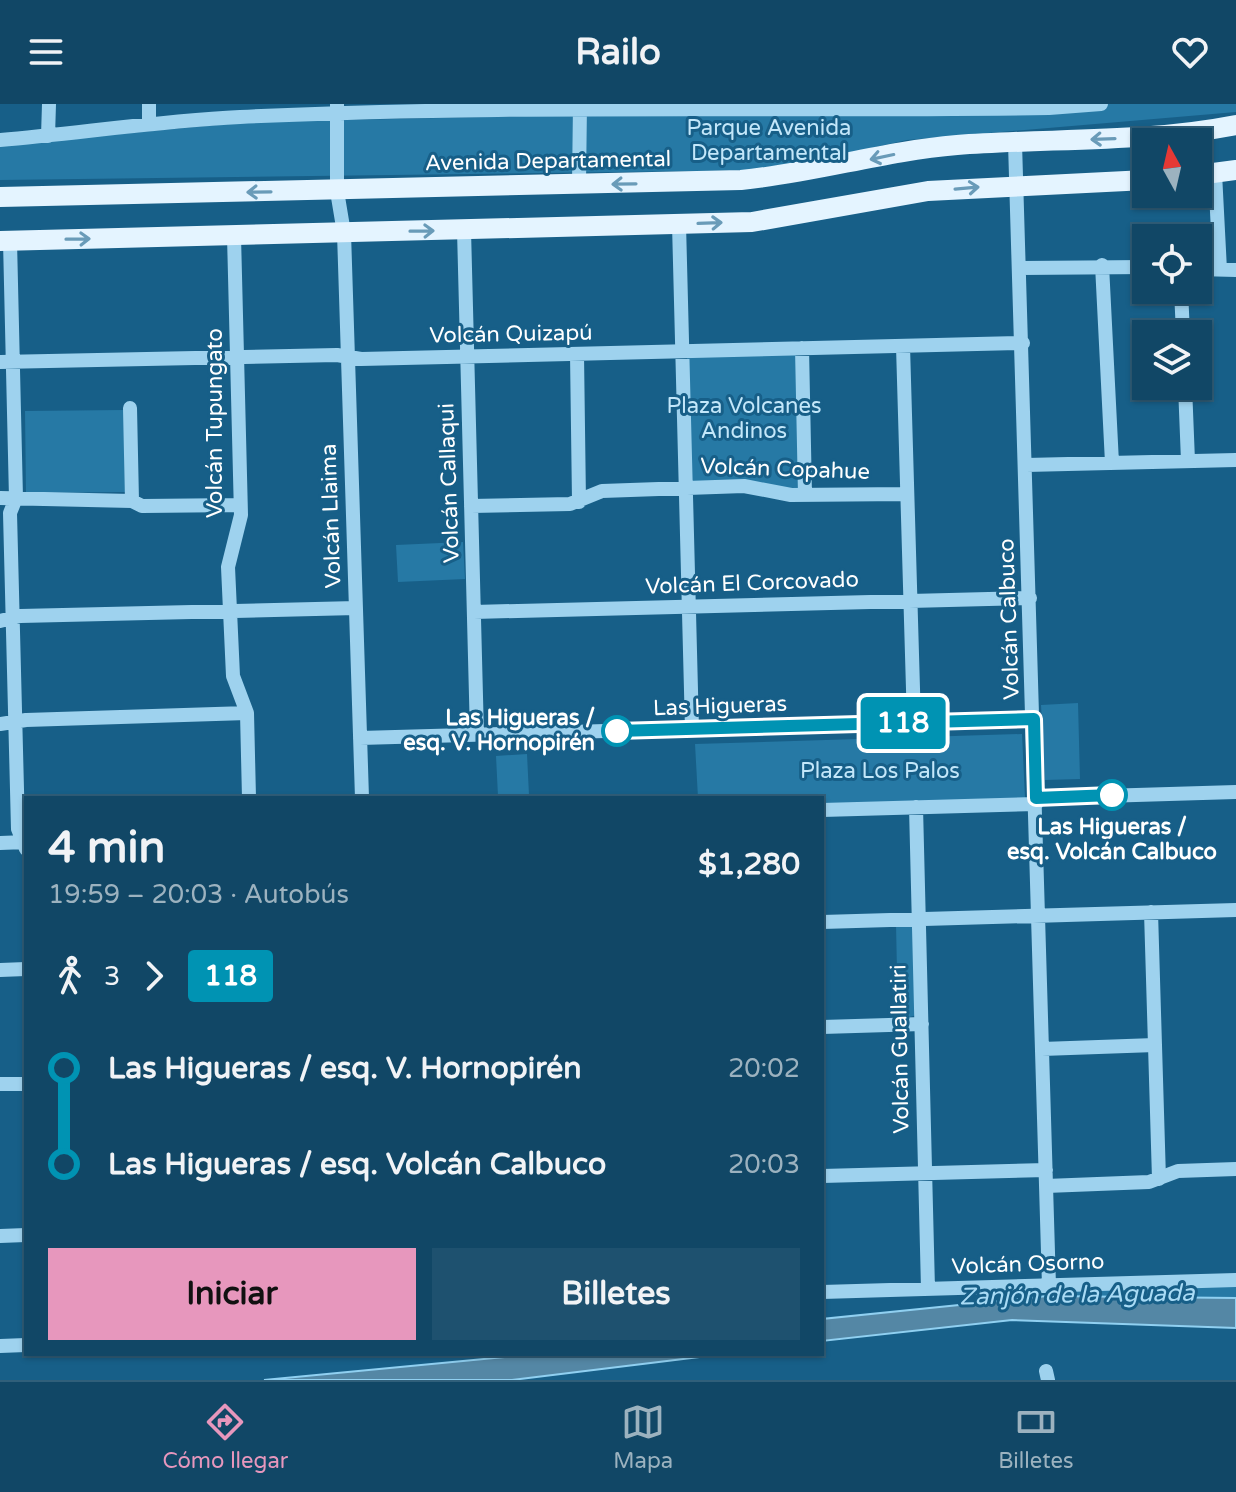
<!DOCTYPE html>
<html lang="es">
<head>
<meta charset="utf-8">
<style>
	:root { --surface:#114766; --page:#1e516f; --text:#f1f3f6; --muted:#9cb2bf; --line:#305f7a; --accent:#e797bd }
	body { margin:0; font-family:"Varela Round",sans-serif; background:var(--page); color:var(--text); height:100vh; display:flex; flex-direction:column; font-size:30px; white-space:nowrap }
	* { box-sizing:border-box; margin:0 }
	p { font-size:26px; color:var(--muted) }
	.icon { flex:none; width:44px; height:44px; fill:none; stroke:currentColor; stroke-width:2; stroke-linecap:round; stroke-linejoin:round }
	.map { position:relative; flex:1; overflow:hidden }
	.sheet { position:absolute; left:24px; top:692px; width:800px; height:560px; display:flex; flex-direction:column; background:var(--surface); border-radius:0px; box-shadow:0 2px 6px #0004,0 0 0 2px var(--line) }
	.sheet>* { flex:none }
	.badge { padding:0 16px; border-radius:6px; font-size:28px; line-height:52px }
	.needle { width:52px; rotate:352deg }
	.tools { position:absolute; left:1132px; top:24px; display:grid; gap:16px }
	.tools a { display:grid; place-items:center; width:80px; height:80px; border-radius:0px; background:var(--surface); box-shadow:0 2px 6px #0004,0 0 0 2px var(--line); font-size:40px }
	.map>.badge { position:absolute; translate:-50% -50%; box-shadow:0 0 0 4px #fff }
	.legs { display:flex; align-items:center; gap:12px; height:88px; padding:0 24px; font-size:26px }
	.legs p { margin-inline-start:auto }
	.head { display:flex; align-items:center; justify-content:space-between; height:136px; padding:0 24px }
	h1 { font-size:44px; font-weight:700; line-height:60px }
	.primary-button { display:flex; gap:16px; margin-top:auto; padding:16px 24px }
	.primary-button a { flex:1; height:92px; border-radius:0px; background:var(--accent); color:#111; font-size:32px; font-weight:700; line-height:92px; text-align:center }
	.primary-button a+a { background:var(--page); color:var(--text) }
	ul { padding:0 24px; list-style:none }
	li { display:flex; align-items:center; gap:28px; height:96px; font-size:30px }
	li i { display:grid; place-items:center; width:12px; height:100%; margin:0 10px; background:currentColor }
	li i::after { content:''; width:20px; height:20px; margin:-10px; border:6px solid; border-radius:50%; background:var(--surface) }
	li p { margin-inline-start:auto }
	li:first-child i { background:linear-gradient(#0000 50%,currentColor 0) }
	li:last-child i { background:linear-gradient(currentColor 50%,#0000 0) }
	header { display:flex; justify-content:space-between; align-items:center; height:104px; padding:0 24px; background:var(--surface); font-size:36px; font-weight:700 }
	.dock { display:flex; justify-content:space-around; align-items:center; height:112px; border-top:2px solid var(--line); background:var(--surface); font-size:22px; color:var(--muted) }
	.dock a { display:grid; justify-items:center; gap:4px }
	.dock .selected { color:var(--accent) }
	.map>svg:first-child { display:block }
	.green { fill:#2679a5 }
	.water { fill:#5487a5; stroke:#90d0f1; stroke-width:2 }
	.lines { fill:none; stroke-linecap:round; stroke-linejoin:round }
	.minor { stroke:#9ed2ee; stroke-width:14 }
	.major { stroke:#e4f4ff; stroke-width:20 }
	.oneway { stroke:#699bb8 }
	.line-1-casing { stroke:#fff; stroke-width:18 }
	.line-1 { stroke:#0093b3; stroke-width:12 }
	.stop-1-dot { fill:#fff; stroke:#0093b3; stroke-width:4 }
	.labels { text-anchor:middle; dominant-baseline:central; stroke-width:6; stroke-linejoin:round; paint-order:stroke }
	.park-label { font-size:22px; fill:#c3e7fa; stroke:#175f88 }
	.street-label { font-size:22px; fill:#fff; stroke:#175f88 }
	.stop-label { font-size:22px; font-weight:bold; fill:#fff; stroke:#175f88; text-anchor:end }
	.water-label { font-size:24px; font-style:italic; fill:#a9dbf5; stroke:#175f88 }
</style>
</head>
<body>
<header><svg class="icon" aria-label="menu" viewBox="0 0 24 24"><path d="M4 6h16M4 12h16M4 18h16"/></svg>Railo<svg class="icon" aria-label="heart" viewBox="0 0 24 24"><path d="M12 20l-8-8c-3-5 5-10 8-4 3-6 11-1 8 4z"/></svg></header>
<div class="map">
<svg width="1236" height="1276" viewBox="0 0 1236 1276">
	<rect width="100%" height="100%" fill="#175f88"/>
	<path class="green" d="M1107 0H1236V8L907 36 773 66 0 76V41L250 18Z
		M796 248 801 386 690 379 687 250Z
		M124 306 125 388 26 389 25 307Z
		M463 438 465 475 398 478 396 441Z
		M1078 599 1080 675 1045 676 1041 601Z
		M1022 630 1025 694 822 701V694H698L695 640Z
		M527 650 529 691 498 692 496 652Z
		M896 820H913L917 911 898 916Z
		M1236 1181V1194L1047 1192 1053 1184Z"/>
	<path class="water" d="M1047 1192 1236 1194V1224L1012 1216 822 1237V1215Z
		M536 1250H724L512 1276H264Z"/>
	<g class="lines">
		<path class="minor" d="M337 0V87L344 129 362 694
			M149 19V0
			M48 32 49 0
			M0 36C80 29 160 17 240 13 510 0 780 8 1049 4L1101 0
			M1015 39 1049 1182
			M1215 69 1220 166
			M579 80 580 0
			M679 120 692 625
			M464 126 477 631
			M234 132 241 411 228 463 233 572 247 609 249 694
			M10 137 16 394 10 409 18 725 26 745
			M1102 161 1112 359
			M1021 164 1146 163
			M1198 165 1236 166
			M1181 186 1183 230
			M903 242 914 619
			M802 244 805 391
			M577 250 579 398
			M0 258 337 251 361 255 1023 239
			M1185 282 1188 357
			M130 304 132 397
			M1026 361 1236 356
			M0 394 132 397 142 402 240 401
			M471 402 570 400 602 387 744 382 791 391 907 390
			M474 508 1030 494
			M0 517 20 512 356 504
			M0 620 26 616 247 609
			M360 634 1034 615
			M1036 694 1236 688
			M916 703 928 1185
			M822 706 1036 700
			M0 739 26 738
			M1151 808 1159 1075
			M822 818 1236 806
			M0 866 26 865
			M822 923 922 920
			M1042 945 1155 941
			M0 980H26
			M822 1072 1046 1066
			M1046 1082 1149 1078 1178 1067 1236 1065
			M0 1132 26 1131
			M822 1188 1236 1176
			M0 1242 26 1241
			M1046 1267 1048 1276"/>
		<path class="major" d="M1198 71 1236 66
			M0 93 741 76C814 69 884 47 957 41 1050 34 1144 39 1236 21
			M0 137 752 118 928 87 1146 76"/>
	</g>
	<defs><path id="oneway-shaft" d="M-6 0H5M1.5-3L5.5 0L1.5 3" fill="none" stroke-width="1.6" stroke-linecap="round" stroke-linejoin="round" transform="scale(2)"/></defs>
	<g class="oneway">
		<use href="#oneway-shaft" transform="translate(1103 35) rotate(178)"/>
		<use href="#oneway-shaft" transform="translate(882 53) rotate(168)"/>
		<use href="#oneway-shaft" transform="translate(624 80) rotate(179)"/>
		<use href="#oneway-shaft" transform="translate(967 84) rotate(-5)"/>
		<use href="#oneway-shaft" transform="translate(259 88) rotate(179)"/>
		<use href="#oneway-shaft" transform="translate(710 119) rotate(-2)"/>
		<use href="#oneway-shaft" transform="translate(422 127) rotate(-1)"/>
		<use href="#oneway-shaft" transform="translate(78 135) rotate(-1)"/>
	</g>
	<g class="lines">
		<defs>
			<path id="line-1" d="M617 627 1034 615 1036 694 1112 691"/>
		</defs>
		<use href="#line-1" class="line-1-casing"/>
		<use href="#line-1" class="line-1"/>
	</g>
	<g class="stop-1-dot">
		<circle cx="617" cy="627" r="14"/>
		<circle cx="1112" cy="691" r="14"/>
	</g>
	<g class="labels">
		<g class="park-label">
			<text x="769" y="24">Parque Avenida<tspan x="769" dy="25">Departamental</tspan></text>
			<text x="744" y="302">Plaza Volcanes<tspan x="744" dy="25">Andinos</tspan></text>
			<text x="880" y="667">Plaza Los Palos</text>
		</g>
		<g class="street-label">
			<text transform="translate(548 57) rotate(-1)">Avenida Departamental</text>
			<text transform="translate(511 230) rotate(-1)">Volcán Quizapú</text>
			<text transform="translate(215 319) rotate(-90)">Volcán Tupungato</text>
			<text transform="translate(785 365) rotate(2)">Volcán Copahue</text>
			<text transform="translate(449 379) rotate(-92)">Volcán Callaqui</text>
			<text transform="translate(331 412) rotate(-92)">Volcán Llaima</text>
			<text transform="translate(752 479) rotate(-2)">Volcán El Corcovado</text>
			<text transform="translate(1009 515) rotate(-92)">Volcán Calbuco</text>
			<text transform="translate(720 602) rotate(-2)">Las Higueras</text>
			<text transform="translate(900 945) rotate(-91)">Volcán Guallatiri</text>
			<text transform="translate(1028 1160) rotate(-2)">Volcán Osorno</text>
		</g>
		<g class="stop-label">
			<text x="595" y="614">Las Higueras /<tspan x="595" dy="25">esq. V. Hornopirén</tspan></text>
			<text x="1112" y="723" text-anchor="middle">Las Higueras /<tspan x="1112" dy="25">esq. Volcán Calbuco</tspan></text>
		</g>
		<g class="water-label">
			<text transform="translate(1077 1191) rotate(-1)">Zanjón de la Aguada</text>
		</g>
	</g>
</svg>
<div class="tools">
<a><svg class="needle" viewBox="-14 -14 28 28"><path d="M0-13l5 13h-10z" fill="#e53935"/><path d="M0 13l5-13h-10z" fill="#9cb2bf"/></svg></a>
<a><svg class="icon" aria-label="locate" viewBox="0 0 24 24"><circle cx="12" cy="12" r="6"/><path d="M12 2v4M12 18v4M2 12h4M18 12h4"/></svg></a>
<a><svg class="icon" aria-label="layers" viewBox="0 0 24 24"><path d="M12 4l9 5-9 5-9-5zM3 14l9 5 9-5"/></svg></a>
</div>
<b class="badge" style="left:903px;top:619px;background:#0093b3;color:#fff">118</b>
<section class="sheet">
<div class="head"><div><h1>4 min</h1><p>19:59 – 20:03 · Autobús</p></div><b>$1,280</b></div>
<div class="legs"><svg class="icon" aria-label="walk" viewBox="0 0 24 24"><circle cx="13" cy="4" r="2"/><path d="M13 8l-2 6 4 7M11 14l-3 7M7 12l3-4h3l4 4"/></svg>3<svg class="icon" aria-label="forward" viewBox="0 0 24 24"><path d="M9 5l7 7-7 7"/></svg><b class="badge" style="background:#0093b3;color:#fff">118</b></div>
<ul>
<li><i style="color:#0093b3"></i><b>Las Higueras / esq. V. Hornopirén</b><p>20:02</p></li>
<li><i style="color:#0093b3"></i><b>Las Higueras / esq. Volcán Calbuco</b><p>20:03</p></li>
</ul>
<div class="primary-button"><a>Iniciar</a><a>Billetes</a></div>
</section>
</div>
<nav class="dock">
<a class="selected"><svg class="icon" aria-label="directions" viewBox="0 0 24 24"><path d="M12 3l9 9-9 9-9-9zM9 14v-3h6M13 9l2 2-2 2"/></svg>Cómo llegar</a>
<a><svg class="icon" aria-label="map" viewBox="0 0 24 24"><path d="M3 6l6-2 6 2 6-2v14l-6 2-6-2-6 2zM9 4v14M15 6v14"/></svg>Mapa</a>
<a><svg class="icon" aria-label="tickets" viewBox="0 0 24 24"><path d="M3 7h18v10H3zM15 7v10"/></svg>Billetes</a>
</nav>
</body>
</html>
